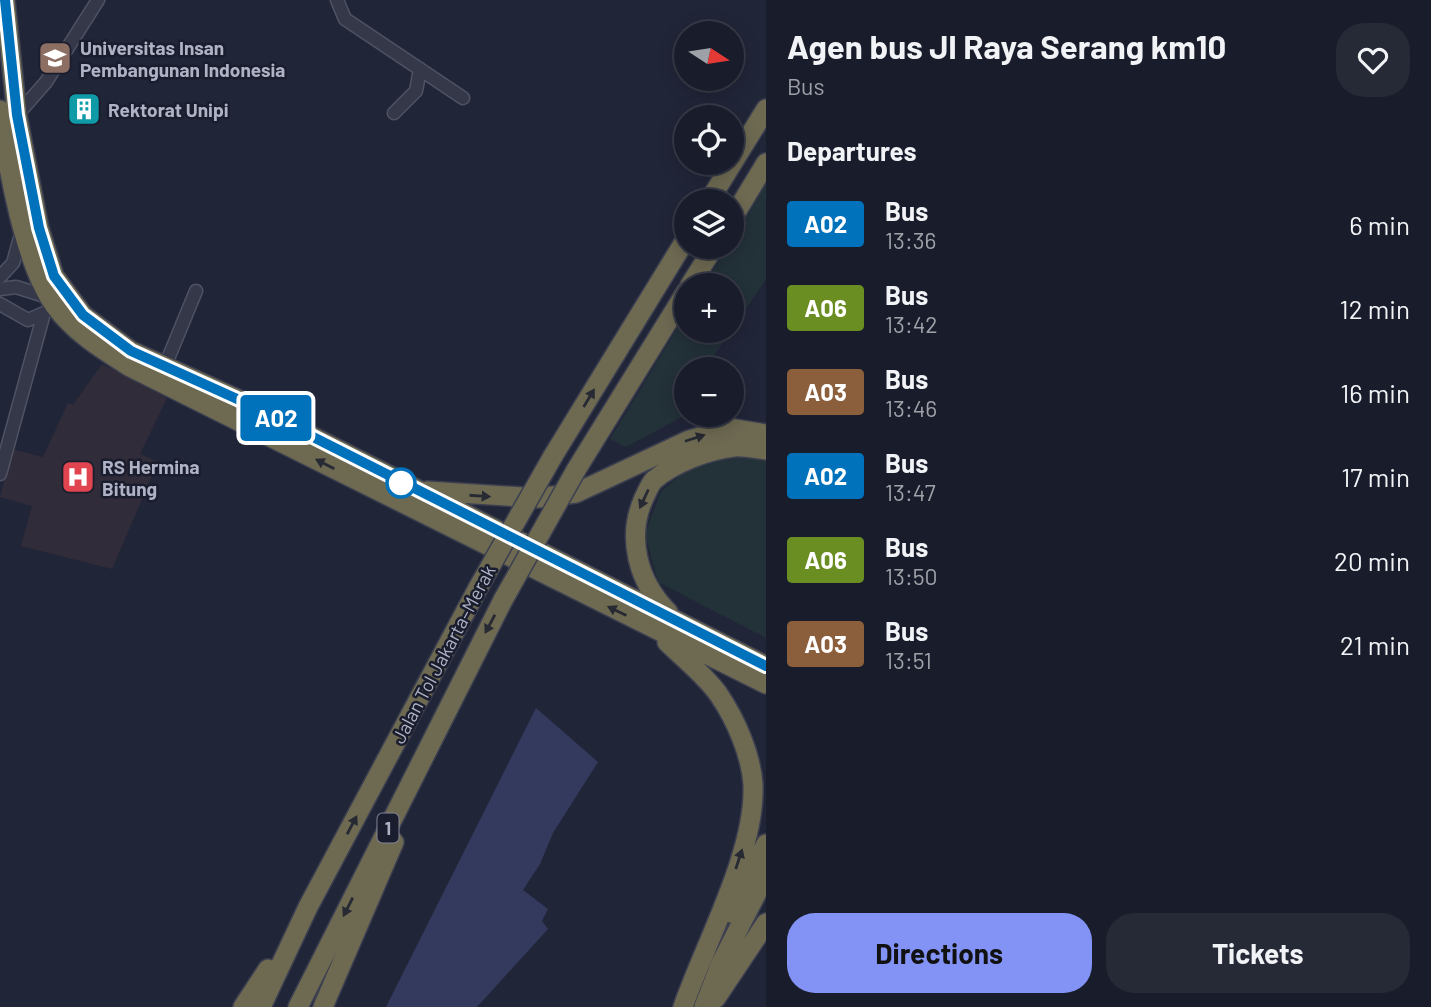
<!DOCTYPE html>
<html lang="en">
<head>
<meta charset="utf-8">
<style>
	:root { --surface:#191c2a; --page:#262936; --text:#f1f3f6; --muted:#9fa1a8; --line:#373a47; --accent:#8393f5 }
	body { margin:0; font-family:Barlow,sans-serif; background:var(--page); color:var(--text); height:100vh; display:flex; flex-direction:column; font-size:26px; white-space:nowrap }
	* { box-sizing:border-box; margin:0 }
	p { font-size:23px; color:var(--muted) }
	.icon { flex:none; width:38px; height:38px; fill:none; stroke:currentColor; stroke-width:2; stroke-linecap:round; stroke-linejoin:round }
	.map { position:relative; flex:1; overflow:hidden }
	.panel { display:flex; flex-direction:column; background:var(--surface); width:665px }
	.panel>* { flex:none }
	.badge { padding:0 14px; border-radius:5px; font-size:24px; line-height:46px }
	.needle { width:46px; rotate:102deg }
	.controls { position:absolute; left:674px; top:21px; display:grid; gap:14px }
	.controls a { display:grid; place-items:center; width:70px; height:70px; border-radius:50%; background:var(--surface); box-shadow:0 4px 18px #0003,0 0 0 2px var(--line); font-size:35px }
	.map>.badge { position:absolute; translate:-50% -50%; box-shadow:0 0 0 4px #fff }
	h2 { padding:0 21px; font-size:26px; line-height:63px }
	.round { display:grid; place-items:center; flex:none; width:74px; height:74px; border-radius:28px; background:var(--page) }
	.summary { display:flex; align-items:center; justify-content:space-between; height:119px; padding:0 21px }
	h1 { font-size:33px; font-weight:700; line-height:52px }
	.action { display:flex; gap:14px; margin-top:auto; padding:14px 21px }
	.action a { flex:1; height:80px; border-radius:28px; background:var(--accent); color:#111; font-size:28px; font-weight:700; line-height:80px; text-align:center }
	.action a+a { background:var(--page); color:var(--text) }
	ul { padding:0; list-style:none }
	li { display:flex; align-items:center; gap:21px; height:84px; padding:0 21px }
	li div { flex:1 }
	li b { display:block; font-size:26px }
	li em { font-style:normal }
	li .badge { min-width:77px; font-weight:700; text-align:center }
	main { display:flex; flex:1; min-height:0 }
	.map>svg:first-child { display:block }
	.medical { fill:#312c39 }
	.green { fill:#233139 }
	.water { fill:#333a5d }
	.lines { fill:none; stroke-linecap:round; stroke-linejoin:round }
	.minor-casing { stroke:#4f5263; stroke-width:15 }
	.highway-casing { stroke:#3c3f50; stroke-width:22 }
	.minor { stroke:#343848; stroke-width:12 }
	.highway { stroke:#6e6a52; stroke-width:19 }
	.highway-bridge-casing { stroke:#3c3f50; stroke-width:22; stroke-linecap:butt }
	.highway-bridge { stroke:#6e6a52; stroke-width:19 }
	.oneway { fill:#272933 }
	.line-casing { stroke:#fff; stroke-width:16 }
	.line { stroke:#0072bc; stroke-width:10 }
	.stop-dot { fill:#fff; stroke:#0072bc; stroke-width:3.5 }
	.labels { text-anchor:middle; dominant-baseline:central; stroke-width:5; stroke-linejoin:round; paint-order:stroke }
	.shield { fill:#1a1d2d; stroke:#828597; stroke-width:2 }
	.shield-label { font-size:18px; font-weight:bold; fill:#afb2c5 }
	.poi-label { font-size:19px; font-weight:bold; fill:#afb2c5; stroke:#1a1d2d; text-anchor:start }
	.street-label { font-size:19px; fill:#afb2c5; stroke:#1a1d2d }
</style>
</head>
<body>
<main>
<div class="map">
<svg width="766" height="1007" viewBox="0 0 766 1007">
	<rect width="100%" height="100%" fill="#212538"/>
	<path class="medical" d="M102 364 167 398 140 454 158 462 112 569 21 546 32 506 0 497 12 449 43 457 68 403 73 405Z"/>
	<path class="green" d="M766 184V279L732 330V285H704L728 247H732V240Z
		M686 314V331H731L705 369H686V415L626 447 610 439Z
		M755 454 766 458V638L658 582 645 534 661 491 705 455Z"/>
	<path class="water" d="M536 708 598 762 553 833 540 864 523 890 548 909 542 921 548 929 477 1007H386Z"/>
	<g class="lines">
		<defs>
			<path id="minor" d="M337 0 345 19 463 98
				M394 113 416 91 420 69
				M17 115 46 82 98 0
				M0 277 13 263 21 234
				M0 289 16 287 51 298
				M0 304 28 320 44 313
				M165 366 196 291
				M0 474 44 313 60 303"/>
			<path id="highway" d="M5 0 17 115 39 228 54 276 83 315 131 351 246 403 766 666
				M0 110C7 164 24 263 55 306 75 333 103 350 130 367L766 684
				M709 201 766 109
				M732 219 766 163
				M690 285 714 247
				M553 456 686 239
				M576 470 686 292
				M427 491 538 498 576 493 689 440 729 428 766 434
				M668 612C638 582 626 537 644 498 647 492 650 484 654 480 674 463 708 450 734 447 744 446 756 449 766 450
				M667 642C684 659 706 676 719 695 736 720 751 755 753 784 756 852 705 943 683 1007
				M731 913 766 844
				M716 998 766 923
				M243 1007 268 969
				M261 1007 308 907 478 588
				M298 1007 503 600
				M323 1007 394 842
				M704 1007 721 963 766 875"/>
		</defs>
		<use href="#minor" class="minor-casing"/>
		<use href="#highway" class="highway-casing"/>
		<use href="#minor" class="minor"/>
		<use href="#highway" class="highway"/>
		<defs>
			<path id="highway-bridge" d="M478 588 553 456
				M503 600 576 470"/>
		</defs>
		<use href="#highway-bridge" class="highway-bridge-casing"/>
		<use href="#highway-bridge" class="highway-bridge"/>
	</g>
	<defs><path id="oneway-solid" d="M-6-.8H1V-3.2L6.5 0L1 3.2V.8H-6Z" transform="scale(1.75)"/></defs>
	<g class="oneway">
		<use href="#oneway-solid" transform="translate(589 398) rotate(-59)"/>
		<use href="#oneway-solid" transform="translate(695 438) rotate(-18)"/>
		<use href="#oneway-solid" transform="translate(325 464) rotate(-153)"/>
		<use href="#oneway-solid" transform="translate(480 496) rotate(4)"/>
		<use href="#oneway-solid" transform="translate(644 499) rotate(115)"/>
		<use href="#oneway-solid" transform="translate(617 611) rotate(-154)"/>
		<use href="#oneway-solid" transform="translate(490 624) rotate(118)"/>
		<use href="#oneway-solid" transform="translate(352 825) rotate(-62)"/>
		<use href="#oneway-solid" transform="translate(739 859) rotate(-72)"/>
		<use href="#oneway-solid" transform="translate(348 907) rotate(117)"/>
	</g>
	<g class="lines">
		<defs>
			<path id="line" d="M5 0 17 115 39 228 54 276 83 315 131 351 246 403 766 666"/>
		</defs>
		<use href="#line" class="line-casing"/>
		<use href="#line" class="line"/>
	</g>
	<defs>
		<symbol id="university-square" viewBox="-11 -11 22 22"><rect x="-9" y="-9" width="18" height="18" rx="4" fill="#8d6e63" stroke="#1a1d2d"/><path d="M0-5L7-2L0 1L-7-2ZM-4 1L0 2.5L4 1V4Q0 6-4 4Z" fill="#fff"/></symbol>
		<symbol id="building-square" viewBox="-11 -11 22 22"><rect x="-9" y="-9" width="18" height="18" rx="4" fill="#0f9aa8" stroke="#1a1d2d"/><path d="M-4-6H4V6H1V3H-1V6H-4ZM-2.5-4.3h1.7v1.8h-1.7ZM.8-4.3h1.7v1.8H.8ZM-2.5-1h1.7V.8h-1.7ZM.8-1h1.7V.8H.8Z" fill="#fff"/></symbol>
		<symbol id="hospital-square" viewBox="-11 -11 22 22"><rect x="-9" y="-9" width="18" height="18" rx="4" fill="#e0444e" stroke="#1a1d2d"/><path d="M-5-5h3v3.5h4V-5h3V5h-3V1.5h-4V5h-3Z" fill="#fff"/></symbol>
	</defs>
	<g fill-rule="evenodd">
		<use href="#university-square" x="36" y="39" width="38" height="38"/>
		<use href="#building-square" x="65" y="90" width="38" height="38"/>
		<use href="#hospital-square" x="59" y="458" width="38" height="38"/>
	</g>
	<circle class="stop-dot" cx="401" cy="483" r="14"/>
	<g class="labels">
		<rect class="shield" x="377.5" y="813.5" width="21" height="29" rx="5"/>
		<g class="shield-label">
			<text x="388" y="828">1</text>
		</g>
		<g class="poi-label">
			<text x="80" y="47">Universitas Insan<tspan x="80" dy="22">Pembangunan Indonesia</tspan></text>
			<text x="108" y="109">Rektorat Unipi</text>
			<text x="102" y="466">RS Hermina<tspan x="102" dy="22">Bitung</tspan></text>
		</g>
		<g class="street-label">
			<text transform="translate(443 654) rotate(-62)">Jalan Tol Jakarta–Merak</text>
		</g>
	</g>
</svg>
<div class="controls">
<a><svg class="needle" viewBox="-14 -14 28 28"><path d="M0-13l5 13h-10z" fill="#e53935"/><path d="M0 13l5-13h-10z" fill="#9fa1a8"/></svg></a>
<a><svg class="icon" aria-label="locate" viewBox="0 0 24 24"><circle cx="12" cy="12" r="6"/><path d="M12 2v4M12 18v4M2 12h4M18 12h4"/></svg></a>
<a><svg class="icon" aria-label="layers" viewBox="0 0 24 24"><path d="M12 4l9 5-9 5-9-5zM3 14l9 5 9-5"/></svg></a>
<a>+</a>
<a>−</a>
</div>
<b class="badge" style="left:276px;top:418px;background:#0072bc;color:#fff">A02</b>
</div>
<section class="panel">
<div class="summary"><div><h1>Agen bus Jl Raya Serang km10</h1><p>Bus</p></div><a class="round"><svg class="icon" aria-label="heart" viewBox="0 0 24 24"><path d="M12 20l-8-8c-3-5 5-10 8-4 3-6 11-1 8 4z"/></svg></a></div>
<h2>Departures</h2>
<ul>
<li><span class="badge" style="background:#0072bc;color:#fff">A02</span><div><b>Bus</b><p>13:36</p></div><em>6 min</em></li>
<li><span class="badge" style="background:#6b8e23;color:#fff">A06</span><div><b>Bus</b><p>13:42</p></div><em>12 min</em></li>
<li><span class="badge" style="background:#8b5e3c;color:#fff">A03</span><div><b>Bus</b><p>13:46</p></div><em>16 min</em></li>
<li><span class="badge" style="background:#0072bc;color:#fff">A02</span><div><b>Bus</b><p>13:47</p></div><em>17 min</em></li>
<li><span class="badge" style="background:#6b8e23;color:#fff">A06</span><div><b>Bus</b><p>13:50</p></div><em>20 min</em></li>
<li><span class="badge" style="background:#8b5e3c;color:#fff">A03</span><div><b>Bus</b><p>13:51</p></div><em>21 min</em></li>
</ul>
<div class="action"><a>Directions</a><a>Tickets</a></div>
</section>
</main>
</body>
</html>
